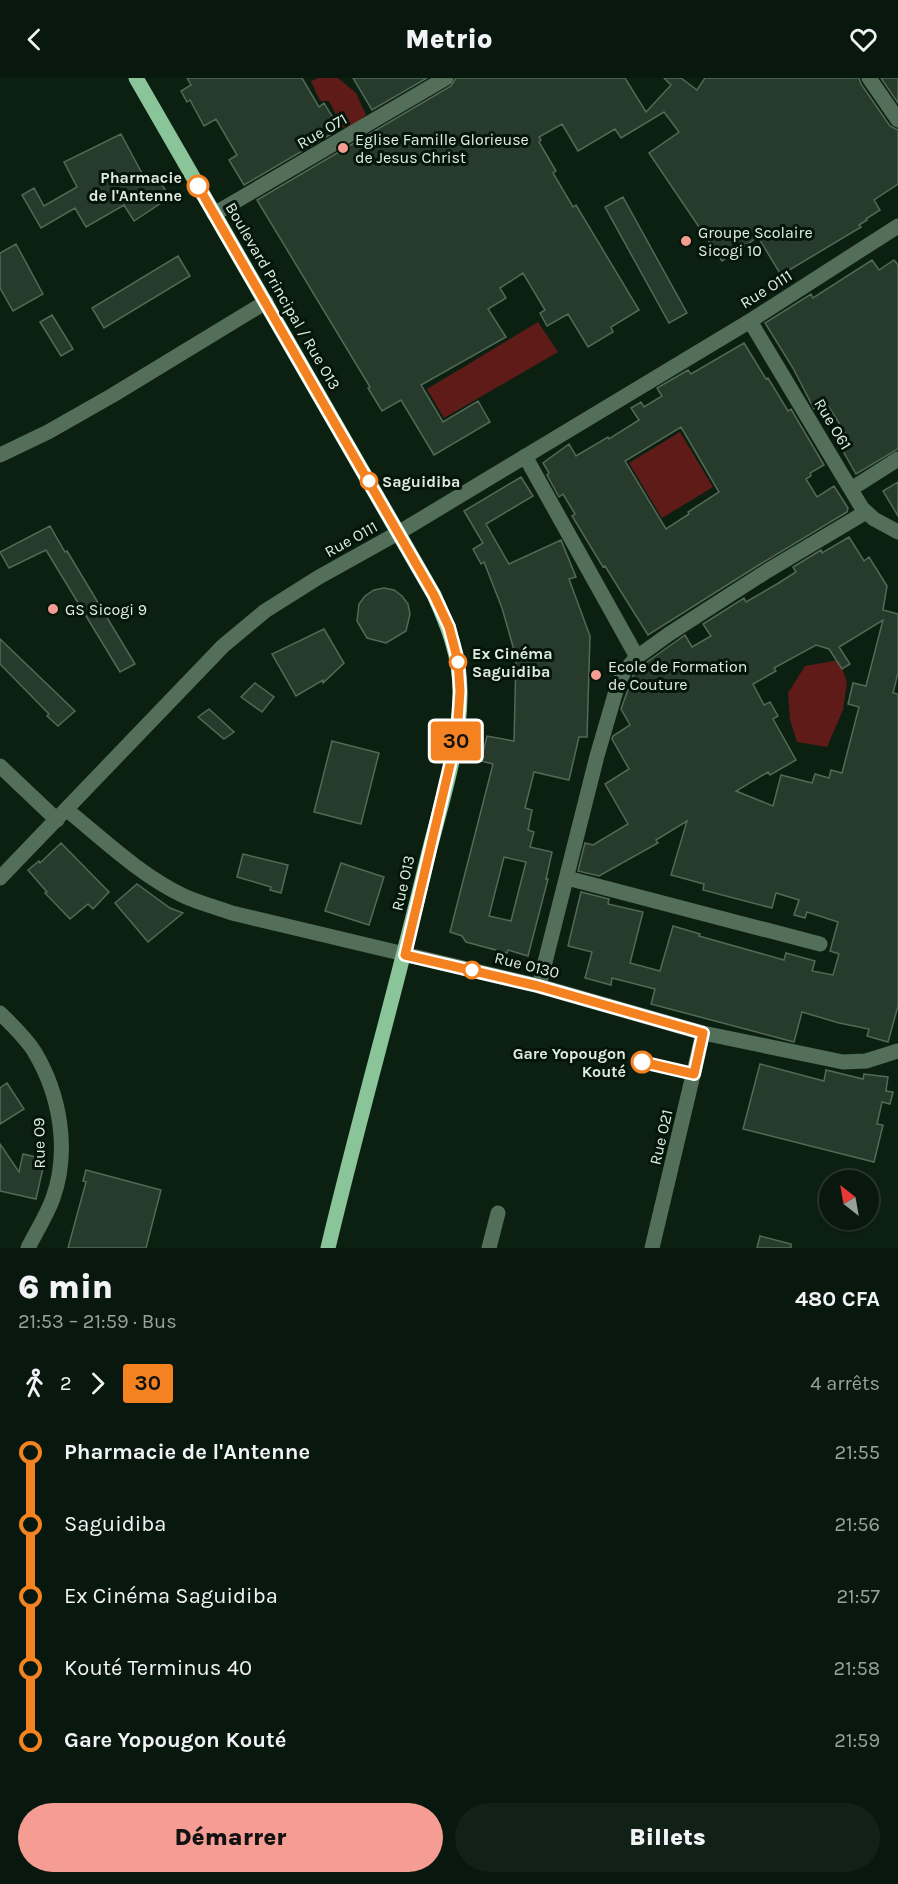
<!DOCTYPE html>
<html lang="fr">
<head>
<meta charset="utf-8">
<style>
	:root { --surface:#09180e; --page:#122117; --text:#f1f3f6; --muted:#99a09e; --line:#29372e; --accent:#f59c93 }
	body { margin:0; font-family:Karla,sans-serif; background:var(--page); color:var(--text); height:100vh; display:flex; flex-direction:column; font-size:22px; white-space:nowrap }
	* { box-sizing:border-box; margin:0 }
	p { font-size:20px; color:var(--muted) }
	.icon { flex:none; width:33px; height:33px; fill:none; stroke:currentColor; stroke-width:2; stroke-linecap:round; stroke-linejoin:round }
	.map { position:relative; height:1170px; overflow:hidden }
	.panel { display:flex; flex-direction:column; background:var(--surface); flex:1 }
	.panel>* { flex:none }
	.badge { padding:0 12px; border-radius:4px; font-size:21px; line-height:39px }
	.needle { width:39px; rotate:329deg }
	.fabs { position:absolute; left:819px; top:1092px; display:grid; gap:12px }
	.fabs a { display:grid; place-items:center; width:60px; height:60px; border-radius:50%; background:var(--surface); box-shadow:0 2px 4px #0004,0 0 0 2px var(--line); font-size:30px }
	.map>.badge { position:absolute; translate:-50% -50%; box-shadow:0 0 0 3px #fff }
	.legs { display:flex; align-items:center; gap:9px; height:66px; padding:0 18px; font-size:20px }
	.legs p { margin-inline-start:auto }
	.summary { display:flex; align-items:center; justify-content:space-between; height:102px; padding:0 18px }
	h1 { font-size:33px; font-weight:800; line-height:45px }
	.cta { display:flex; gap:12px; margin-top:auto; padding:12px 18px }
	.cta a { flex:1; height:69px; border-radius:36px; background:var(--accent); color:#111; font-size:24px; font-weight:800; line-height:69px; text-align:center }
	.cta a+a { background:var(--page); color:var(--text) }
	ul { padding:0 18px; list-style:none }
	li { display:flex; align-items:center; gap:21px; height:72px; font-size:22px }
	li i { display:grid; place-items:center; width:9px; height:100%; margin:0 8px; background:currentColor }
	li i::after { content:''; width:15px; height:15px; margin:-8px; border:4px solid; border-radius:50%; background:var(--surface) }
	li p { margin-inline-start:auto }
	li:first-child i { background:linear-gradient(#0000 50%,currentColor 0) }
	li:last-child i { background:linear-gradient(currentColor 50%,#0000 0) }
	header { display:flex; justify-content:space-between; align-items:center; height:78px; padding:0 18px; background:var(--surface); font-size:27px; font-weight:800 }
	.map>svg:first-child { display:block }
	.green { fill:#5f1b18 }
	.building { fill:#273b2c; stroke:#536958; stroke-width:1.5; fill-rule:evenodd }
	.lines { fill:none; stroke-linecap:round; stroke-linejoin:round }
	.minor { stroke:#536e59; stroke-width:15 }
	.major { stroke:#8ac499; stroke-width:15 }
	.line-1-casing { stroke:#fff; stroke-width:14 }
	.line-1 { stroke:#f58220; stroke-width:9 }
	.poi-dot { fill:#f59c93; stroke:#041609; stroke-width:2 }
	.stop-1-dot { fill:#fff; stroke:#f58220; stroke-width:3 }
	.labels { text-anchor:middle; dominant-baseline:central; stroke-width:6; stroke-linejoin:round; paint-order:stroke }
	.street-label { font-size:16px; fill:#e0ece2; stroke:#041609 }
	.poi-label { font-size:16px; fill:#e0ece2; stroke:#041609; text-anchor:start }
	.stop-label { font-size:16px; font-weight:bold; fill:#e0ece2; stroke:#041609; text-anchor:end }
</style>
</head>
<body>
<header><svg class="icon" aria-label="back" viewBox="0 0 24 24"><path d="M15 5l-7 7 7 7"/></svg>Metrio<svg class="icon" aria-label="heart" viewBox="0 0 24 24"><path d="M12 20l-8-8c-3-5 5-10 8-4 3-6 11-1 8 4z"/></svg></header>
<div class="map">
<svg width="898" height="1170" viewBox="0 0 898 1170">
	<rect width="100%" height="100%" fill="#0c2012"/>
	<path class="green" d="M318 0H338L356 15 366 37 356 46 343 50 329 23H320L311 3Z
		M538 244 558 274 444 340 427 311Z
		M680 354 713 409 662 440 629 385Z
		M839 582 847 604 843 632 827 669 797 664 790 642 788 615 805 588Z"/>
	<path class="building" d="M187 0H302L319 29 324 25 340 51 244 107 229 82 237 77 216 41 204 48 190 22 187 24 181 13 191 7Z
		M353 0H427L372 32Z
		M456 0H625L646 34 671 7 664 0H681L697 12 705 0H859L861 6 890 48 898 52V106L874 122 880 132 866 141 867 142 859 147 861 149 781 197 758 159 722 183 649 75 679 54 664 34 621 60 615 51 578 73 562 46 539 59 541 62 539 64 556 93 553 95 573 129 576 127 639 232 611 249 613 254 588 269 568 236 547 248 540 235 545 232 523 195 500 210 506 220 488 231 506 259 421 307 443 344 478 323 490 344 434 377 401 322 382 333 368 310 370 309 257 122 451 8Z
		M881 0H898V25Z
		M121 56 145 101 154 95 170 119 134 143 124 127 86 149 75 130 41 150 22 117 34 110 44 128 77 109 64 84Z
		M623 119 687 235 669 245 605 129Z
		M16 166 43 216 13 233 0 210V175Z
		M178 178 190 198 104 250 92 230Z
		M872 182 879 192 894 182 898 187V371L856 396 843 373 853 367 825 323 814 331 793 290 765 245 811 216 813 220Z
		M52 237 73 271 61 278 40 244Z
		M744 265 766 301 768 300 788 333 791 331 824 387 810 395 811 398 806 401 817 419 834 408 848 430 847 434 762 485 648 557 605 488 603 489 572 438 575 436 563 416 559 419 547 397 549 395 543 385 569 366 576 378 608 359 609 361 639 342 631 330 641 324 644 329 662 318 657 310 688 292 691 296ZM681 349 719 414 688 434 689 436 666 451 625 383Z
		M521 399 533 418 486 446 509 486 561 462 576 499 569 501 590 558 587 659H579L569 702 534 694 525 730 532 732 528 752 534 754 530 769 552 774 546 801H548L528 878 508 872 507 875 466 864 462 858 450 854 493 686 481 683 487 658 514 663 516 579 502 530 484 484 481 486 473 471 483 465 464 433ZM504 779 526 784 511 843 489 838Z
		M898 404V438L883 413Z
		M50 448 65 474 67 473 135 586 120 594 46 472 9 490 0 474Z
		M849 459 864 483 869 479 887 508 883 532 898 536V595L893 615 898 616V928L888 964 867 958 869 951 839 945 802 934 794 964 651 926 655 911 612 900 611 907 585 900 592 874 568 868 581 814 609 821 608 826 643 834 630 885 660 893 673 848 700 856 699 858 784 882 786 875 815 883 812 893 833 897 839 876 830 873 838 844 807 834 805 840 794 837 799 822 776 815 772 830 703 812 704 806 671 797 687 743 656 762 658 765 599 798 578 793 585 765 593 767 628 746 605 706 629 691 612 661 613 658 630 647 621 631 633 598 644 586 685 557 692 569 711 558 703 546 744 520 746 524 777 506 796 494 793 489 821 472 822 475ZM883 542 866 608 853 605 848 626 859 629 842 695 831 692 829 700 815 696 812 705 781 697 773 728 736 713 768 694 770 697 796 682 773 641 778 638 770 624 764 627 753 606 776 593 774 590 816 567 829 571 842 591 850 586 839 569Z
		M384 510 394 512 402 518 408 526 410 536 406 553 386 565 367 560 357 543 359 526 365 518 374 512Z
		M324 551 344 585 323 605V602L296 618 272 576Z
		M0 561 75 633 58 648 47 638 49 636 0 586Z
		M255 605 274 619 262 634 241 619Z
		M209 631 234 654 224 661 198 639Z
		M332 663 379 675 361 746 314 734Z
		M61 765 109 814 93 831 88 826 70 841 45 815 47 814 28 792 39 783 40 785Z
		M243 776 288 787 281 815 270 812 271 809 237 799Z
		M341 785 384 799 369 847 325 833Z
		M137 806 170 830 183 835 148 864 115 825Z
		M760 986 824 1003 826 992 863 1001 864 996 888 999 886 1013 893 1014 890 1026 882 1024 877 1046 883 1047 874 1084 743 1051Z
		M7 1005 24 1031 0 1046V1010Z
		M0 1066 19 1094 23 1076 45 1081 36 1121 0 1113Z
		M86 1092 161 1112 146 1170H68L86 1104 83 1103Z
		M760 1158 791 1166V1170H757Z"/>
	<g class="lines">
		<path class="minor" d="M869 0 898 42
			M214 136 446 0
			M750 243 862 430 874 441 898 454
			M0 377 48 354 113 317 266 224
			M525 378 637 579
			M851 411 898 381
			M0 688 57 742
			M67 732C104 762 140 797 184 818 199 825 216 829 232 835L539 908 703 955 843 984 866 983 898 973
			M0 800 223 568 265 533 319 499 398 455 750 243 898 148
			M567 800 820 866
			M539 908 597 678 618 606 625 592 637 579 669 556 767 493 866 434
			M0 935C12 947 25 959 34 973 60 1016 70 1072 53 1120 47 1137 36 1154 28 1170
			M489 1170 498 1135
			M652 1170 703 955"/>
		<path class="major" d="M136 0 434 517C448 548 460 578 460 613 461 668 440 728 427 782 396 912 359 1040 328 1170"/>
	</g>
	<g class="lines">
		<defs>
			<path id="line-1" d="M198 108 434 517 449 549 458 583 460 613 457 657 405 877 538 908 703 955 694 996 642 984"/>
		</defs>
		<use href="#line-1" class="line-1-casing"/>
		<use href="#line-1" class="line-1"/>
	</g>
	<g class="poi-dot">
		<circle cx="343" cy="70" r="6"/>
		<circle cx="686" cy="163" r="6"/>
		<circle cx="53" cy="531" r="6"/>
		<circle cx="596" cy="597" r="6"/>
	</g>
	<g class="stop-1-dot">
		<circle cx="198" cy="108" r="10"/>
		<circle cx="369" cy="403" r="8"/>
		<circle cx="458" cy="584" r="8"/>
		<circle cx="472" cy="892" r="8"/>
		<circle cx="642" cy="984" r="10"/>
	</g>
	<g class="labels">
		<g class="street-label">
			<text transform="translate(322 53) rotate(-30)">Rue O71</text>
			<text transform="translate(766 211) rotate(-32)">Rue O111</text>
			<text transform="translate(283 218) rotate(60)">Boulevard Principal / Rue O13</text>
			<text transform="translate(833 346) rotate(59)">Rue O61</text>
			<text transform="translate(351 461) rotate(-29)">Rue O111</text>
			<text transform="translate(403 805) rotate(-77)">Rue O13</text>
			<text transform="translate(527 887) rotate(14)">Rue O130</text>
			<text transform="translate(661 1059) rotate(-77)">Rue O21</text>
			<text transform="translate(39 1065) rotate(-91)">Rue O9</text>
		</g>
		<g class="poi-label">
			<text x="355" y="61">Eglise Famille Glorieuse<tspan x="355" dy="18">de Jesus Christ</tspan></text>
			<text x="698" y="154">Groupe Scolaire<tspan x="698" dy="18">Sicogi 10</tspan></text>
			<text x="65" y="531">GS Sicogi 9</text>
			<text x="608" y="588">Ecole de Formation<tspan x="608" dy="18">de Couture</tspan></text>
		</g>
		<g class="stop-label">
			<text x="182" y="99">Pharmacie<tspan x="182" dy="18">de l'Antenne</tspan></text>
			<text x="382" y="403" text-anchor="start">Saguidiba</text>
			<text x="472" y="575" text-anchor="start">Ex Cinéma<tspan x="472" dy="18">Saguidiba</tspan></text>
			<text x="626" y="975">Gare Yopougon<tspan x="626" dy="18">Kouté</tspan></text>
		</g>
	</g>
</svg>
<div class="fabs">
<a><svg class="needle" viewBox="-14 -14 28 28"><path d="M0-13l5 13h-10z" fill="#e53935"/><path d="M0 13l5-13h-10z" fill="#99a09e"/></svg></a>
</div>
<b class="badge" style="left:456px;top:663px;background:#f58220;color:#111">30</b>
</div>
<section class="panel">
<div class="summary"><div><h1>6 min</h1><p>21:53 – 21:59 · Bus</p></div><b>480 CFA</b></div>
<div class="legs"><svg class="icon" aria-label="walk" viewBox="0 0 24 24"><circle cx="13" cy="4" r="2"/><path d="M13 8l-2 6 4 7M11 14l-3 7M7 12l3-4h3l4 4"/></svg>2<svg class="icon" aria-label="forward" viewBox="0 0 24 24"><path d="M9 5l7 7-7 7"/></svg><b class="badge" style="background:#f58220;color:#111">30</b><p>4 arrêts</p></div>
<ul>
<li><i style="color:#f58220"></i><b>Pharmacie de l'Antenne</b><p>21:55</p></li>
<li><i style="color:#f58220"></i><span>Saguidiba</span><p>21:56</p></li>
<li><i style="color:#f58220"></i><span>Ex Cinéma Saguidiba</span><p>21:57</p></li>
<li><i style="color:#f58220"></i><span>Kouté Terminus 40</span><p>21:58</p></li>
<li><i style="color:#f58220"></i><b>Gare Yopougon Kouté</b><p>21:59</p></li>
</ul>
<div class="cta"><a>Démarrer</a><a>Billets</a></div>
</section>
</body>
</html>
